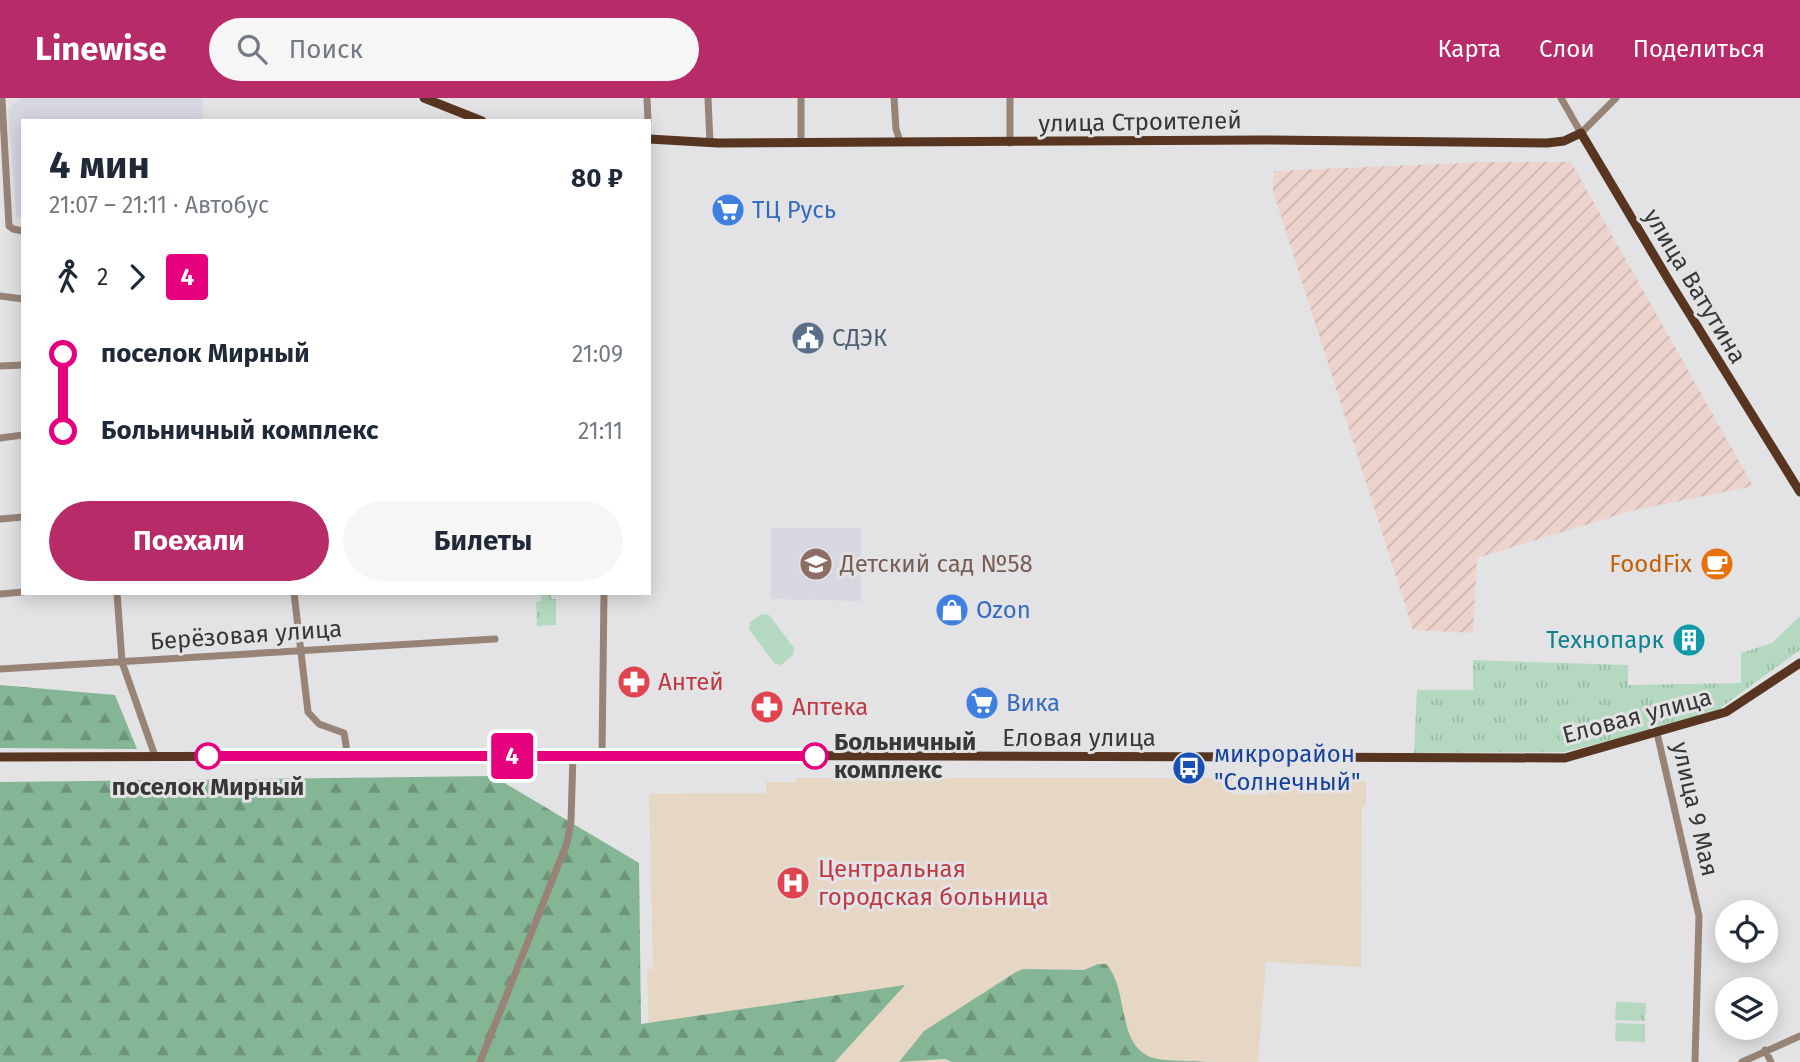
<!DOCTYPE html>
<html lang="ru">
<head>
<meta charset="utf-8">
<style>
	:root { --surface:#fff; --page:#f6f6f7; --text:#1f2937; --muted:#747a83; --accent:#b72c68 }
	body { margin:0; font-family:"Fira Sans",sans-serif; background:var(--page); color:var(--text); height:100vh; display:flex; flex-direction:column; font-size:26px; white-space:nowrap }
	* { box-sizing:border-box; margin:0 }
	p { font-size:23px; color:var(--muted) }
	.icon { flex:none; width:38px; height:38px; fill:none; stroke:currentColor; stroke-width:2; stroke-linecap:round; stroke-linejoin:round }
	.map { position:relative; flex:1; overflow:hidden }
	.drawer { position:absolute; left:21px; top:21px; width:630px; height:476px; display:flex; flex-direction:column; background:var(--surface); border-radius:0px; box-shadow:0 4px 18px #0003 }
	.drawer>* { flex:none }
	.badge { padding:0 14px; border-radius:5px; font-size:24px; line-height:46px }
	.controls { position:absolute; left:1715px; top:802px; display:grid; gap:14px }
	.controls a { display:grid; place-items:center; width:63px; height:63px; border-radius:50%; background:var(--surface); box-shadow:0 4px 18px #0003; font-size:35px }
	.map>.badge { position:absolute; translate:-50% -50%; box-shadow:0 0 0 4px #fff }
	.legs { display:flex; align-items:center; gap:10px; height:77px; padding:0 28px; font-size:23px }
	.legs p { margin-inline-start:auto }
	.overview { display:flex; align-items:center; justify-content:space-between; height:119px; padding:0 28px }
	h1 { font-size:38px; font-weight:700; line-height:52px }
	.primary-button { display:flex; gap:14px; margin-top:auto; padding:14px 28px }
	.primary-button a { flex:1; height:80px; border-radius:42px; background:var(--accent); color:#fff; font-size:28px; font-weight:700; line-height:80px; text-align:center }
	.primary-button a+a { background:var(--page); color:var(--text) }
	ul { padding:0 28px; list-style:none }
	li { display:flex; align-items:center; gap:24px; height:77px; font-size:26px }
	li i { display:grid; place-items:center; width:10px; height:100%; margin:0 9px; background:currentColor }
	li i::after { content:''; width:18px; height:18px; margin:-9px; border:5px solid; border-radius:50%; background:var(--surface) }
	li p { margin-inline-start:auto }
	li:first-child i { background:linear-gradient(#0000 50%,currentColor 0) }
	li:last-child i { background:linear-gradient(currentColor 50%,#0000 0) }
	header { display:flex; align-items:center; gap:42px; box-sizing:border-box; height:98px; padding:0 35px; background:var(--accent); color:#fff }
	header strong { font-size:33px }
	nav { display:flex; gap:38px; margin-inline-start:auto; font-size:24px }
	.search { width:490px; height:63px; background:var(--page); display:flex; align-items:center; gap:18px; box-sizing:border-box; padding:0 24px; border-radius:38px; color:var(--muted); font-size:26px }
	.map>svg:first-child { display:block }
	.built { fill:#d6d7e0 }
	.industrial { fill:url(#industrial-furrows) }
	.medical { fill:#e6d7c5 }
	.grass { fill:url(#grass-tufts) }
	.forest { fill:url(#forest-firs) }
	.pitch { fill:#b5d9c0 }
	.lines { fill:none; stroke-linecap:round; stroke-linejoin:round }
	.minor { stroke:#988377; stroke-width:7 }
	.major { stroke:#583520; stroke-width:9 }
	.line-1-casing { stroke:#fff; stroke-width:16 }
	.line-1 { stroke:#e6007e; stroke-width:10 }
	.stop-1-dot { fill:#fff; stroke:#e6007e; stroke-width:3.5 }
	.labels { text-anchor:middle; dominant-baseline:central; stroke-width:6; stroke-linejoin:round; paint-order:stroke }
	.street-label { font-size:24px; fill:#373738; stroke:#e3e3e5 }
	.shop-label { font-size:24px; fill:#366cbe; stroke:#e3e3e5; text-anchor:start }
	.service-label { font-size:24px; fill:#4e5e75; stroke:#e3e3e5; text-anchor:start }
	.education-label { font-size:24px; fill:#785e54; stroke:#e3e3e5; text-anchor:start }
	.food-label { font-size:24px; fill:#c56008; stroke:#e3e3e5; text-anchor:end }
	.culture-label { font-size:24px; fill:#0d838f; stroke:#e3e3e5; text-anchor:end }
	.health-label { font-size:24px; fill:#be3a42; stroke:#e3e3e5; text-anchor:start }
	.stop-label { font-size:24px; font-weight:bold; fill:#373738; stroke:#e3e3e5; text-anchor:start }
	.transit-label { font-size:24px; fill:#164399; stroke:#e3e3e5; text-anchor:start }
</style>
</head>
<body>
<header>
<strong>Linewise</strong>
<div class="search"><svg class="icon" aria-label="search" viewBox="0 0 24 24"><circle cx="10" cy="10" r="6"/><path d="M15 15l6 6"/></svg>Поиск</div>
<nav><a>Карта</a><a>Слои</a><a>Поделиться</a></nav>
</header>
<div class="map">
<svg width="1800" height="964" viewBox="0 0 1800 964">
	<defs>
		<pattern id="industrial-furrows" width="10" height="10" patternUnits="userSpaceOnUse" patternTransform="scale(1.75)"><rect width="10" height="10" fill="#ecd3cc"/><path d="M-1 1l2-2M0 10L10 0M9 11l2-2" fill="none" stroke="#cbb6b0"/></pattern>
		<pattern id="grass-tufts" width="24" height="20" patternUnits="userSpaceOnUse" patternTransform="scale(1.75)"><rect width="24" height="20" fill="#b5d9c0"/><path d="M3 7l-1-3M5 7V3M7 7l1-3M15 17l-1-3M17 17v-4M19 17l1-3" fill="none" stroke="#9cbba6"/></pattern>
		<pattern id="forest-firs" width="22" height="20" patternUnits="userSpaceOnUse" patternTransform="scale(1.75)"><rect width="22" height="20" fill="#84b594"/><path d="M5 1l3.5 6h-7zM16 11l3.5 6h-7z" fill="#6d947a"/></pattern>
	</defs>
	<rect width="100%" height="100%" fill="#e3e3e5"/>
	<path class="built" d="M20 0H202L203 23H23V120L16 119 8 11Z
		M771 430H861V503L771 501Z"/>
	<path class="industrial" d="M1485 64H1571L1753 388 1631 413 1477 460 1473 535 1413 532 1273 93 1274 73Z"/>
	<path class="medical" d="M796 680H1232V696L1267 697 1268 682 1366 683V707L1362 708 1361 869 1266 864 1258 964H649L647 871H653L649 696 766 695V684H796Z"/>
	<path class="grass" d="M541 496H551V501H556V527L537 528 536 504 541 503Z
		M1800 518V552L1719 611 1660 630 1564 654 1414 655 1417 592H1473V562L1628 567V587L1741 585V555L1772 545Z
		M1616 904 1646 905 1645 923 1615 922Z"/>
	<path class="forest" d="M0 587 115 597 137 651 0 650Z
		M493 678 639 765 641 926 905 887 835 964H0V684Z
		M1098 866H1106C1130 892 1115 947 1153 960 1169 964 1190 962 1207 964H952L945 961 899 964 924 933 1016 874 1023 871 1084 872Z"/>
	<path class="pitch" d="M762 516 769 517 794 550 793 557 781 567 774 565 749 531 750 524Z
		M1616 925 1645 926V944L1615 943Z"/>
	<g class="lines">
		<path class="minor" d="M647 0 648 23
			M708 0 710 45
			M801 0V44
			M894 0 896 31 900 43
			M1010 0V45
			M1561 0 1581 35 1616 0
			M2 2 9 128 13 131 23 133
			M0 198 23 201
			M0 268 23 267
			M0 340 23 337
			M0 421 23 419
			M117 495 122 564 155 658
			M294 495 308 614 319 626 344 635 348 659
			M0 496 23 494
			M0 571 495 541
			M1657 635 1699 818 1695 964
			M602 657 604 495
			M1765 952 1771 964
			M480 964 567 745 571 723 573 657
			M1742 964 1800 938"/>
		<path class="major" d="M424 0 482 23
			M649 41 718 45 1263 42 1547 45 1564 43 1581 35 1671 186 1800 394
			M0 659 602 657 1565 660 1726 614 1800 565"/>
	</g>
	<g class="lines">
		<defs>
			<path id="line-1" d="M208 658H815"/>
		</defs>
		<use href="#line-1" class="line-1-casing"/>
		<use href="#line-1" class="line-1"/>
	</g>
	<defs>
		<symbol id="supermarket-disc" viewBox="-11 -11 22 22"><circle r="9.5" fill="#3f7fe0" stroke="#e3e3e5"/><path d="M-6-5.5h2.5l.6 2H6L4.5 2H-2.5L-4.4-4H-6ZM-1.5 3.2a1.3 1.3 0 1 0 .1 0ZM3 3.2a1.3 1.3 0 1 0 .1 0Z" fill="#fff"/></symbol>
		<symbol id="civic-disc" viewBox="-11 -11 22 22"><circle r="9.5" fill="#5c6f8a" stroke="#e3e3e5"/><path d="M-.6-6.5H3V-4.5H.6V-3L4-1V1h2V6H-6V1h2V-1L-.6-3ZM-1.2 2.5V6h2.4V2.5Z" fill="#fff"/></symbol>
		<symbol id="school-disc" viewBox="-11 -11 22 22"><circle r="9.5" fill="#8d6e63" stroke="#e3e3e5"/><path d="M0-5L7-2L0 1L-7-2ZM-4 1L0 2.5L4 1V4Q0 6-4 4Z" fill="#fff"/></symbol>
		<symbol id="cafe-disc" viewBox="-11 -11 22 22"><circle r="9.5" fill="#e8710a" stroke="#e3e3e5"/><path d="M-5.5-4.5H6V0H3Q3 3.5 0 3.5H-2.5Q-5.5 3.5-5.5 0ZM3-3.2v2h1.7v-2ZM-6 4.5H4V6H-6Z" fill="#fff"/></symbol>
		<symbol id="shop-disc" viewBox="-11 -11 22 22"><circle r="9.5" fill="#3f7fe0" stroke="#e3e3e5"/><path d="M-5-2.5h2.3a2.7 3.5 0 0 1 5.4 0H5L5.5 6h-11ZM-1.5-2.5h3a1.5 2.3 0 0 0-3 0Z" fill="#fff"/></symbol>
		<symbol id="building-disc" viewBox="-11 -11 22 22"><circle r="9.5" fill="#0f9aa8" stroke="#e3e3e5"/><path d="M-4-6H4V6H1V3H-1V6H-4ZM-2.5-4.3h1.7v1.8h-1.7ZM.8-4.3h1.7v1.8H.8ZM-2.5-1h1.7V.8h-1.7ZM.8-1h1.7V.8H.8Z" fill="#fff"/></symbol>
		<symbol id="pharmacy-disc" viewBox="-11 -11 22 22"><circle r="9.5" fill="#e0444e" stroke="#e3e3e5"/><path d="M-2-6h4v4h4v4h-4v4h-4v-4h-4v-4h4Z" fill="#fff"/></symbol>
		<symbol id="bus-disc" viewBox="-11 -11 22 22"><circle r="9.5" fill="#1a4fb4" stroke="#e3e3e5"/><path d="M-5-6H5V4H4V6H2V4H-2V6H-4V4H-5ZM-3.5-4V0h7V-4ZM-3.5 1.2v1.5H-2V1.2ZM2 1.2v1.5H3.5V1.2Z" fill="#fff"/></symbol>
		<symbol id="hospital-disc" viewBox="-11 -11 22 22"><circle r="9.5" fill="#e0444e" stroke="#e3e3e5"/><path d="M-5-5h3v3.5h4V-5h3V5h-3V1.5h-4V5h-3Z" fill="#fff"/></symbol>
	</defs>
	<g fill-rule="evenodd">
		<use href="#supermarket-disc" x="709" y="93" width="38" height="38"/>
		<use href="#civic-disc" x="789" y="221" width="38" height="38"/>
		<use href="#school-disc" x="797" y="447" width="38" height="38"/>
		<use href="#cafe-disc" x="1698" y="447" width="38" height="38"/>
		<use href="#shop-disc" x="933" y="493" width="38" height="38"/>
		<use href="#building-disc" x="1670" y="523" width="38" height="38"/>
		<use href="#pharmacy-disc" x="615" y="565" width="38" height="38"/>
		<use href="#supermarket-disc" x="963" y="586" width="38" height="38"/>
		<use href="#pharmacy-disc" x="748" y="590" width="38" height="38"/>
		<use href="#bus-disc" x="1170" y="651" width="38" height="38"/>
		<use href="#hospital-disc" x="774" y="766" width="38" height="38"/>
	</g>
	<g class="stop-1-dot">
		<circle cx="208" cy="658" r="12"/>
		<circle cx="815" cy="658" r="12"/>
	</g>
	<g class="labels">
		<g class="street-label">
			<text transform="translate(1140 24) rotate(-1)">улица Строителей</text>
			<text transform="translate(1695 188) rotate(59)">улица Ватутина</text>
			<text transform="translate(246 537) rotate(-4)">Берёзовая улица</text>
			<text transform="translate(1637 618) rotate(-15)">Еловая улица</text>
			<text x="1079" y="640">Еловая улица</text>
			<text transform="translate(1695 711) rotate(77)">улица 9 Мая</text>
		</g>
		<g class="shop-label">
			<text x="752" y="112">ТЦ Русь</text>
			<text x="976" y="512">Ozon</text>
			<text x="1006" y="605">Вика</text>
		</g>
		<g class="service-label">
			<text x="832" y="240">СДЭК</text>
		</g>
		<g class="education-label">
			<text x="840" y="466">Детский сад №58</text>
		</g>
		<g class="food-label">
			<text x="1692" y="466">FoodFix</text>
		</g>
		<g class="culture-label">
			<text x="1664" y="542">Технопарк</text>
		</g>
		<g class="health-label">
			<text x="658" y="584">Антей</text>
			<text x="792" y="609">Аптека</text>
			<text x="818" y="771">Центральная<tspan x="818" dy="28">городская больница</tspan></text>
		</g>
		<g class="stop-label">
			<text x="834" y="644">Больничный<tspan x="834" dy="28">комплекс</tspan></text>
			<text x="208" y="689" text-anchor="middle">поселок Мирный</text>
		</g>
		<g class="transit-label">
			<text x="1214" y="656">микрорайон<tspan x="1214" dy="28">"Солнечный"</tspan></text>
		</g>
	</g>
</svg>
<div class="controls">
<a><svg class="icon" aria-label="locate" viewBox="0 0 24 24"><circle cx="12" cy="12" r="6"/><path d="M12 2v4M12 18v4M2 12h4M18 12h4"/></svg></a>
<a><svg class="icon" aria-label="layers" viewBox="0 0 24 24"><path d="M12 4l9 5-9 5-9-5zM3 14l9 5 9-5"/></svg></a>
</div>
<b class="badge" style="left:512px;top:658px;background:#e6007e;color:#fff">4</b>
<section class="drawer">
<div class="overview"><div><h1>4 мин</h1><p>21:07 – 21:11 · Автобус</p></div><b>80 ₽</b></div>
<div class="legs"><svg class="icon" aria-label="walk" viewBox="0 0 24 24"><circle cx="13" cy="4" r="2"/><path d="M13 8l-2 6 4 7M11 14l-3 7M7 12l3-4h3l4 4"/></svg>2<svg class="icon" aria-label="forward" viewBox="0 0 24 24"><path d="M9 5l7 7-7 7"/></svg><b class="badge" style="background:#e6007e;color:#fff">4</b></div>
<ul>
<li><i style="color:#e6007e"></i><b>поселок Мирный</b><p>21:09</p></li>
<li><i style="color:#e6007e"></i><b>Больничный комплекс</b><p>21:11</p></li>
</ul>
<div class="primary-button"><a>Поехали</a><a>Билеты</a></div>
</section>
</div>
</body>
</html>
